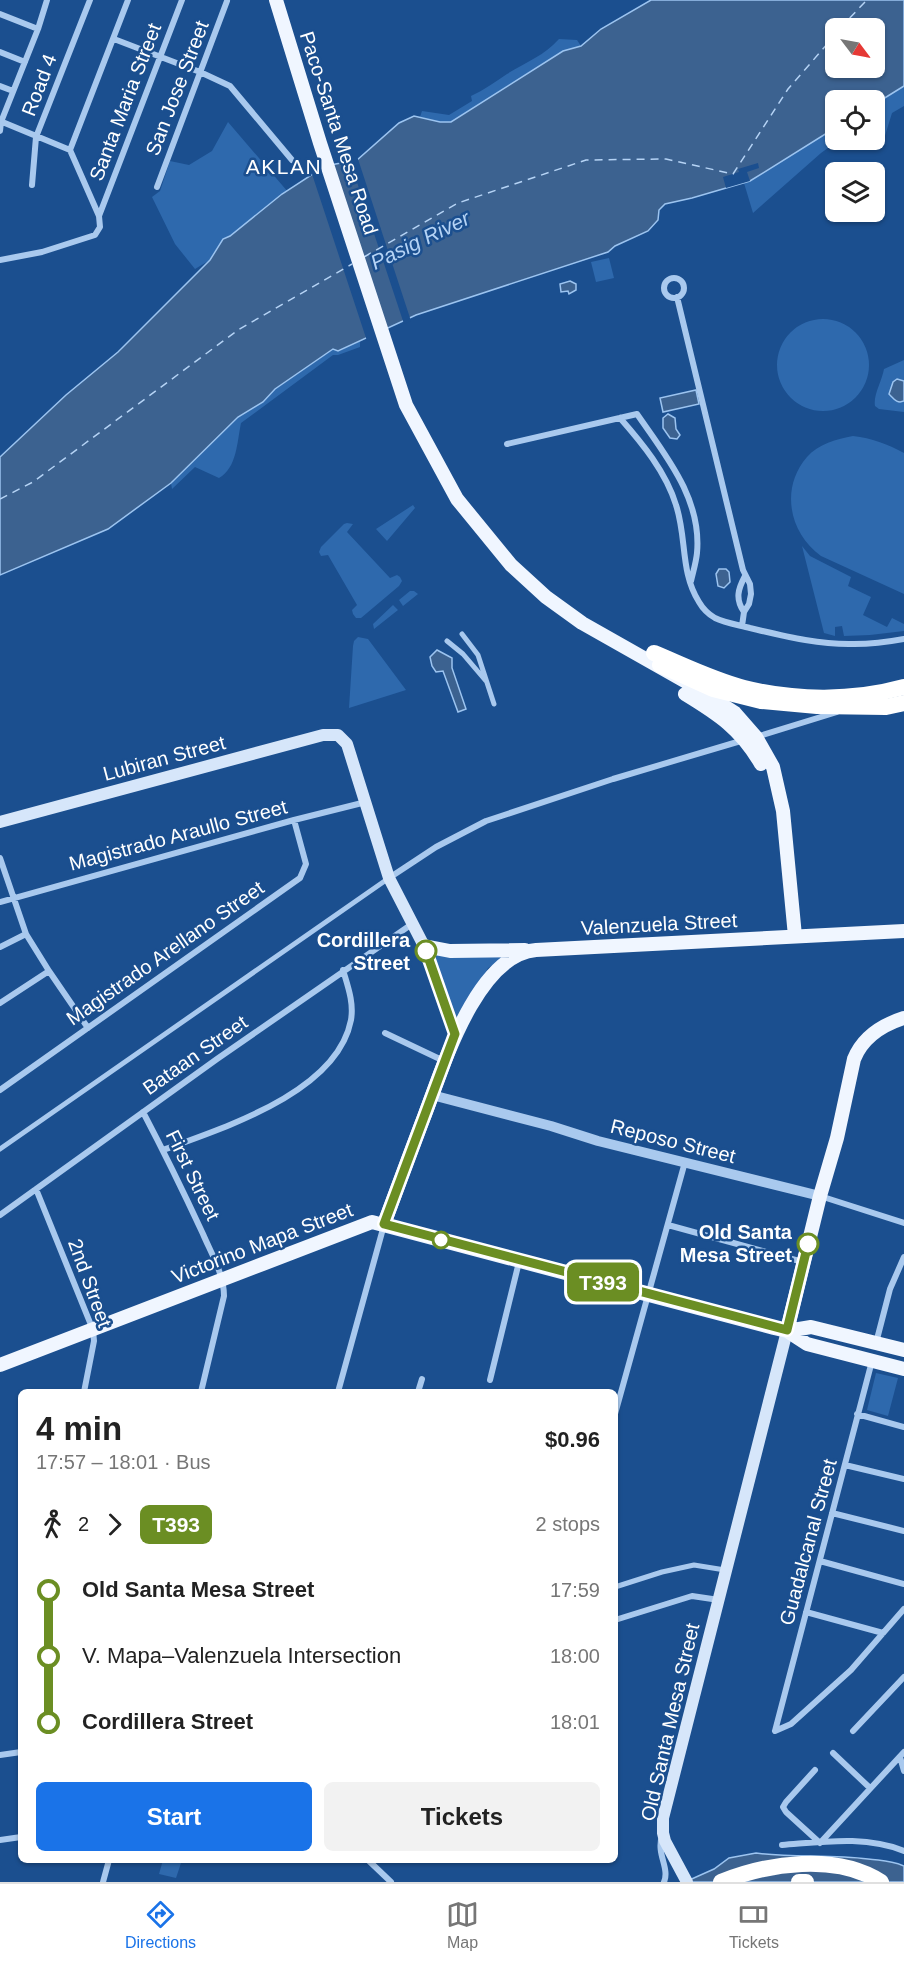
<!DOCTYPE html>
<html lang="en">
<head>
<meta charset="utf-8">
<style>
	:root { --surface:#fff; --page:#f2f2f2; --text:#222; --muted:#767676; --line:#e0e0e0; --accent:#1a73e8 }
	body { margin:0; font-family:Helvetica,sans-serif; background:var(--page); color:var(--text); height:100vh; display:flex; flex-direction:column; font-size:22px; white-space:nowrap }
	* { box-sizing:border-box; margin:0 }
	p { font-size:20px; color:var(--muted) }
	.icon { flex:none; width:33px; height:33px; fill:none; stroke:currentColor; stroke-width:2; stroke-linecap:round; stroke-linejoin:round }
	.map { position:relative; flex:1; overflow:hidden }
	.side { position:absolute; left:18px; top:1389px; width:600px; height:474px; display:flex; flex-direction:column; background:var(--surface); border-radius:9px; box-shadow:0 2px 4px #0004 }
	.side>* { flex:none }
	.badge { padding:0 12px; border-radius:9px; font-size:21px; line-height:39px }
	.needle { width:39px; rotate:122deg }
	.buttons { position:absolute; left:825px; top:18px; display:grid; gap:12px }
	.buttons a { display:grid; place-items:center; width:60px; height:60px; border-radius:9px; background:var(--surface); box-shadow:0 2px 4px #0004; font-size:30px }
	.map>.badge { position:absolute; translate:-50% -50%; box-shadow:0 0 0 3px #fff }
	.legs { display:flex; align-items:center; gap:9px; height:66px; padding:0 18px; font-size:20px }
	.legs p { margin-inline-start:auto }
	.headline { display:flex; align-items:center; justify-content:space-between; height:102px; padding:0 18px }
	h1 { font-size:33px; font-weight:700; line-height:45px }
	.primary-button { display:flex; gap:12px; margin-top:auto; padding:12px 18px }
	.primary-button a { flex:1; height:69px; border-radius:9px; background:var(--accent); color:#fff; font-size:24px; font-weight:700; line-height:69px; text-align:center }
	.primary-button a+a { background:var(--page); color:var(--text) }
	ul { padding:0 18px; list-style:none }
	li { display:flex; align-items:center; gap:21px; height:66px; font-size:22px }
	li i { display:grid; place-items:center; width:9px; height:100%; margin:0 8px; background:currentColor }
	li i::after { content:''; width:15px; height:15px; margin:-8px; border:4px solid; border-radius:50%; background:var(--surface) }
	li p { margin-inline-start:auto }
	li:first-child i { background:linear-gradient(#0000 50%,currentColor 0) }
	li:last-child i { background:linear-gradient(currentColor 50%,#0000 0) }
	.tabs { display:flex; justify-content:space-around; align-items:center; height:84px; border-top:2px solid var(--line); background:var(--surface); font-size:16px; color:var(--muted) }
	.tabs a { display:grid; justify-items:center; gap:3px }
	.tabs .on { color:var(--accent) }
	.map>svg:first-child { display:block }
	.green { fill:#2e69ad }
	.water { fill:#3c6290; stroke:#9cc4f0; stroke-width:1.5; fill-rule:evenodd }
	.pier { fill:#1b4f8f }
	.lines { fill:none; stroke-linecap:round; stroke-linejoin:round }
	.ferry { stroke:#b5d3f5; stroke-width:1.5; stroke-dasharray:8 6; stroke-linecap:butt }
	.pedestrian { stroke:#a9c9ee; stroke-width:5 }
	.minor { stroke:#a9c9ee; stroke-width:6 }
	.tertiary { stroke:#a9c9ee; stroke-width:10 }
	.secondary { stroke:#d6e6fa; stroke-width:12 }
	.primary { stroke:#f0f6ff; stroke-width:14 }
	.motorway { stroke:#fff; stroke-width:16 }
	.motorway-bridge { stroke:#fff; stroke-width:16 }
	.line-1-casing { stroke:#fff; stroke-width:14 }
	.line-1 { stroke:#6b8e23; stroke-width:9 }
	.stop-1-dot { fill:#fff; stroke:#6b8e23; stroke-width:3 }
	.labels { text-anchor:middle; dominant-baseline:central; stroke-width:5; stroke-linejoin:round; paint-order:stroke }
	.street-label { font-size:20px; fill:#fff; stroke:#1b4f8f }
	.stop-label { font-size:20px; font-weight:bold; fill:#fff; stroke:#1b4f8f; text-anchor:end }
	.neighbourhood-label { font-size:21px; letter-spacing:1.5px; fill:#fff; stroke:#1b4f8f }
	.water-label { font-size:21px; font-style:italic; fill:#b5d3f5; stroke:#1b4f8f }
</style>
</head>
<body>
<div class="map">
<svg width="904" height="1882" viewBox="0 0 904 1882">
	<rect width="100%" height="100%" fill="#1b4f8f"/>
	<path class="green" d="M559 39 577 40 581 46 563 51 451 122H440L420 117 422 111 449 115 472 101 471 96C484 90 495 82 507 74 526 62 544 56 559 39Z
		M904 86V106L892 113 884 139 866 145 863 140H874L875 104Z
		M228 122 288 192 215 251 210 260 195 269 175 244 152 197 160 191 170 161 189 165 212 151Z
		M835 128 836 140H839L821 153 753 213 744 183 750 181Z
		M609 258 614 278 596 282 591 262Z
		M777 365a46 46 0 1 1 92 0a46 46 0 1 1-92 0Z
		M360 341V347L338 355H333L241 423C237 442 237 468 219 478L195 467 172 489 171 483 238 417 263 402 275 389 333 349 339 351Z
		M904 360V412L879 409 875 406C873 395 882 381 884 369Z
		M853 436C872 438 887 444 904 453V594L821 556C789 533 780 488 807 457 818 444 837 439 853 436Z
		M413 505 415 508 387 541 376 529Z
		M347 523 353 524 347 532 390 578 397 575 400 577 402 581 399 586 361 618H356L353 614 352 610 357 605 328 555 321 556 319 552 321 547 344 524Z
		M802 546 810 556 851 577 848 586 871 597 863 615 887 627 892 618 904 624V631L870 635 844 636 842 626 835 627V636L824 633Z
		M410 591H414L418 594 403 606 399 600Z
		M393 605 398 610 374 629 373 624Z
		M358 637 368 639 406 690 349 708 353 646 354 641Z
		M434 951 508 956 488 968 460 1017 456 1018 453 1015 430 955Z
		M876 1373 898 1378 888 1416 867 1410Z
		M163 1860H182L176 1878 159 1874Z"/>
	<path class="water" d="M651 0H904V86L875 104 874 100H836L835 128 750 181 692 198 665 204 659 210 658 220 648 231 615 246 608 252 416 315 338 351 333 349 275 389 263 402 238 417 171 483 108 529 0 575V457L66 395 118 352 210 260 223 239 230 236 282 194 325 166 357 160 399 123 414 116 440 122H451L563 51 581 46 601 29ZM836 28H874V68H836Z
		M570 281 576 284V290L569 294 568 291 561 292 560 284Z
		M897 379 904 381V401C897 404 894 399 889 394L893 382Z
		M696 390 699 404 663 412 660 398Z
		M668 414 675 418 676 429 680 435 677 439 670 438 663 428V418Z
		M719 569H726L729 572 730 582 724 588 718 586 716 574Z
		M437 650 452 658V668L466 709 458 712 443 671 436 672 432 666 430 657Z
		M756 1853C793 1858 830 1854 868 1859 883 1861 889 1860 904 1866V1882H685L714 1869 729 1858Z"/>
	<path class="pier" d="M357 156 411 321 404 324 349 158Z
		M324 163 388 331 367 341 311 171Z
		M758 163 759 168 747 172 750 181 726 188 723 177 739 172 738 169Z"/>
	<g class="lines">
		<path class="ferry" d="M840 28 867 0
			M364 257 458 203 586 160 666 159 733 174 788 89 836 34
			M0 499 33 482 238 330 352 264"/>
		<path class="pedestrian" d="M462 634 478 655 494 704
			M447 641 463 654 486 681
			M0 1149 389 878
			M615 1587 662 1572 694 1565 725 1570"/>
		<path class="minor" d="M0 14 38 29
			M114 39 200 72 230 86 292 160
			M0 52 25 62
			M0 86 13 91
			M0 121 70 150
			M0 131 1 122 38 29 47 0
			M32 185 36 137 90 0
			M157 187 227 1
			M99 216 182 0
			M0 260 42 252 95 235 100 227 99 216 70 150 128 0
			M664 288a10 10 0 1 1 20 0a10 10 0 1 1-20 0Z
			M677 297 743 570 750 584 751 594 749 604 744 612 742 626
			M620 418C642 443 666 472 676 505 687 538 680 572 699 602 703 609 708 614 715 618 725 623 739 625 750 628 784 636 819 645 854 644 870 644 888 642 904 639
			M507 444 637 414C666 456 702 499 697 553 696 563 693 572 691 581
			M744 612C735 599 738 589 745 576
			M756 737 837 712
			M0 858 26 934 49 971 88 1028
			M389 878 436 847 486 821 613 779 744 740
			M0 902 294 820 366 802
			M0 947 26 934
			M0 1003 49 971
			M385 1033 444 1061
			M0 1090 300 878 306 864 294 820
			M143 1112C164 1152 184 1193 203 1234 211 1253 224 1274 224 1296L201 1392
			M163 1150C222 1128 337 1093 351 1020 354 1003 348 987 343 970
			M36 1189 93 1330 94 1341 84 1392
			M820 1196 904 1223
			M0 1215 217 1059 412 924
			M668 1225 803 1262
			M876 1343 890 1289 904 1257
			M490 1380 519 1262
			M338 1392 384 1225
			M418 1392 422 1379
			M615 1414 685 1162
			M857 1414 904 1427
			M845 1465 904 1479
			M832 1513 904 1531
			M820 1561 904 1584
			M806 1612 883 1633
			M615 1620 692 1596 719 1600
			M775 1731 872 1361
			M775 1731 791 1724 851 1670 904 1609
			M853 1731 904 1677
			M833 1753 870 1788
			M0 1755 21 1752
			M900 1757 904 1771
			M815 1770 786 1802 783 1807 786 1812 820 1843 904 1752
			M662 1836C656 1854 670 1868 664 1882
			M0 1840 21 1837
			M782 1845C822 1842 866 1835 904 1851
			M368 1860 391 1882
			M103 1882 109 1860"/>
		<path class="tertiary" d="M432 1095 551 1126 598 1141 820 1196"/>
		<path class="secondary" d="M0 822 323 735H338L347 744 389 878 424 946 455 1034
			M687 1882 665 1841 663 1833V1818L787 1331"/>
		<path class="primary" d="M276 0 320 143 406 405 457 499 511 565 546 597 582 623 688 683 713 711
			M699 690 735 713 756 737 773 767 783 811 795 936
			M685 694C718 714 741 729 761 764
			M424 946 450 951 525 950
			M384 1224C397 1189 410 1153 424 1117 442 1070 476 955 536 950L904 931
			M787 1331 820 1196 837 1138 854 1059C863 1037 882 1025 904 1018
			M787 1331 807 1344 904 1369
			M0 1365 372 1222 774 1328 787 1331 811 1327 904 1350"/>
		<path class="motorway" d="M654 653C683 665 713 680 744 688 796 701 853 701 904 687
			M721 1882C768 1863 836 1853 881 1882
			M799 1882H806"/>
		<path class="motorway-bridge" d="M660 665 713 689 761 701 817 706 886 707 904 703"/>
	</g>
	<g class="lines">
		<defs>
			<path id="line-1" d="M426 951 455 1034 384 1224 787 1330 808 1244"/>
		</defs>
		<use href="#line-1" class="line-1-casing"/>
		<use href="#line-1" class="line-1"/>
	</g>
	<g class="stop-1-dot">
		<circle cx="426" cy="951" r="10"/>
		<circle cx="441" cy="1240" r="8"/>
		<circle cx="808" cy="1244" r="10"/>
	</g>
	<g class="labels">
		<g class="street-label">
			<text transform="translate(39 85) rotate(-69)">Road 4</text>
			<text transform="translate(177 88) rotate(-69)">San Jose Street</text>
			<text transform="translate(125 102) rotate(-69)">Santa Maria Street</text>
			<text transform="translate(339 133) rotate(72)">Paco-Santa Mesa Road</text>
			<text transform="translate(164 758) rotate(-15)">Lubiran Street</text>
			<text transform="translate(178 835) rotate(-15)">Magistrado Araullo Street</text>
			<text transform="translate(659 924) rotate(-3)">Valenzuela Street</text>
			<text transform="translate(165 953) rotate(-35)">Magistrado Arellano Street</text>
			<text transform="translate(195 1055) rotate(-35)">Bataan Street</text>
			<text transform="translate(673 1141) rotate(14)">Reposo Street</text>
			<text transform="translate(193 1175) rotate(64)">First Street</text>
			<text transform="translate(262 1243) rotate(-21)">Victorino Mapa Street</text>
			<text transform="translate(90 1283) rotate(70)">2nd Street</text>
			<text transform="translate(808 1542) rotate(-75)">Guadalcanal Street</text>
			<text transform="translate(670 1722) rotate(-77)">Old Santa Mesa Street</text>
		</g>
		<g class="stop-label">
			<text x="410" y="940">Cordillera<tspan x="410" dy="23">Street</tspan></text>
			<text x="792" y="1232">Old Santa<tspan x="792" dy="23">Mesa Street</tspan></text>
		</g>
		<g class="neighbourhood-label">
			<text x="284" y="166">AKLAN</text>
		</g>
		<g class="water-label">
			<text transform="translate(420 240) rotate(-26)">Pasig River</text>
		</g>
	</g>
</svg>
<div class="buttons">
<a><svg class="needle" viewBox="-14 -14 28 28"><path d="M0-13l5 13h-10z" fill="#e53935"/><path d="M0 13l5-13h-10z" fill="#767676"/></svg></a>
<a><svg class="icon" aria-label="locate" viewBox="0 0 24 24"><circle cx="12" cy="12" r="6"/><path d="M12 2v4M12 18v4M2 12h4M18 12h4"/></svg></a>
<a><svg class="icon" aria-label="layers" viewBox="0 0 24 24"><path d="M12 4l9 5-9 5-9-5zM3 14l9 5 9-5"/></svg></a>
</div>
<b class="badge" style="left:603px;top:1282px;background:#6b8e23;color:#fff">T393</b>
<section class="side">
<div class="headline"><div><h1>4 min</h1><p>17:57 – 18:01 · Bus</p></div><b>$0.96</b></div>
<div class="legs"><svg class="icon" aria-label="walk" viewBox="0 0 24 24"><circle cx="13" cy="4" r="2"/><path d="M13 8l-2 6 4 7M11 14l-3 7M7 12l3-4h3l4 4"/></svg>2<svg class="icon" aria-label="forward" viewBox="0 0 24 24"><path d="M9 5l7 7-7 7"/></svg><b class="badge" style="background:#6b8e23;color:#fff">T393</b><p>2 stops</p></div>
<ul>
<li><i style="color:#6b8e23"></i><b>Old Santa Mesa Street</b><p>17:59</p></li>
<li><i style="color:#6b8e23"></i><span>V. Mapa–Valenzuela Intersection</span><p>18:00</p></li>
<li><i style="color:#6b8e23"></i><b>Cordillera Street</b><p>18:01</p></li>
</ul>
<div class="primary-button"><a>Start</a><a>Tickets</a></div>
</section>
</div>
<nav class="tabs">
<a class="on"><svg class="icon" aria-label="directions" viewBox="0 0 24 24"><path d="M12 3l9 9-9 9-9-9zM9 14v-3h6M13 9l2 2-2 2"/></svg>Directions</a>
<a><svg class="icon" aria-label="map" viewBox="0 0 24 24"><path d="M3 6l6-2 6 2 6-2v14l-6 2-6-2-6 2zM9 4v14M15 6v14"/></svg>Map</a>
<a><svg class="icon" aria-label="tickets" viewBox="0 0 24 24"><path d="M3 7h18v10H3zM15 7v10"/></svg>Tickets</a>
</nav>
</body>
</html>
